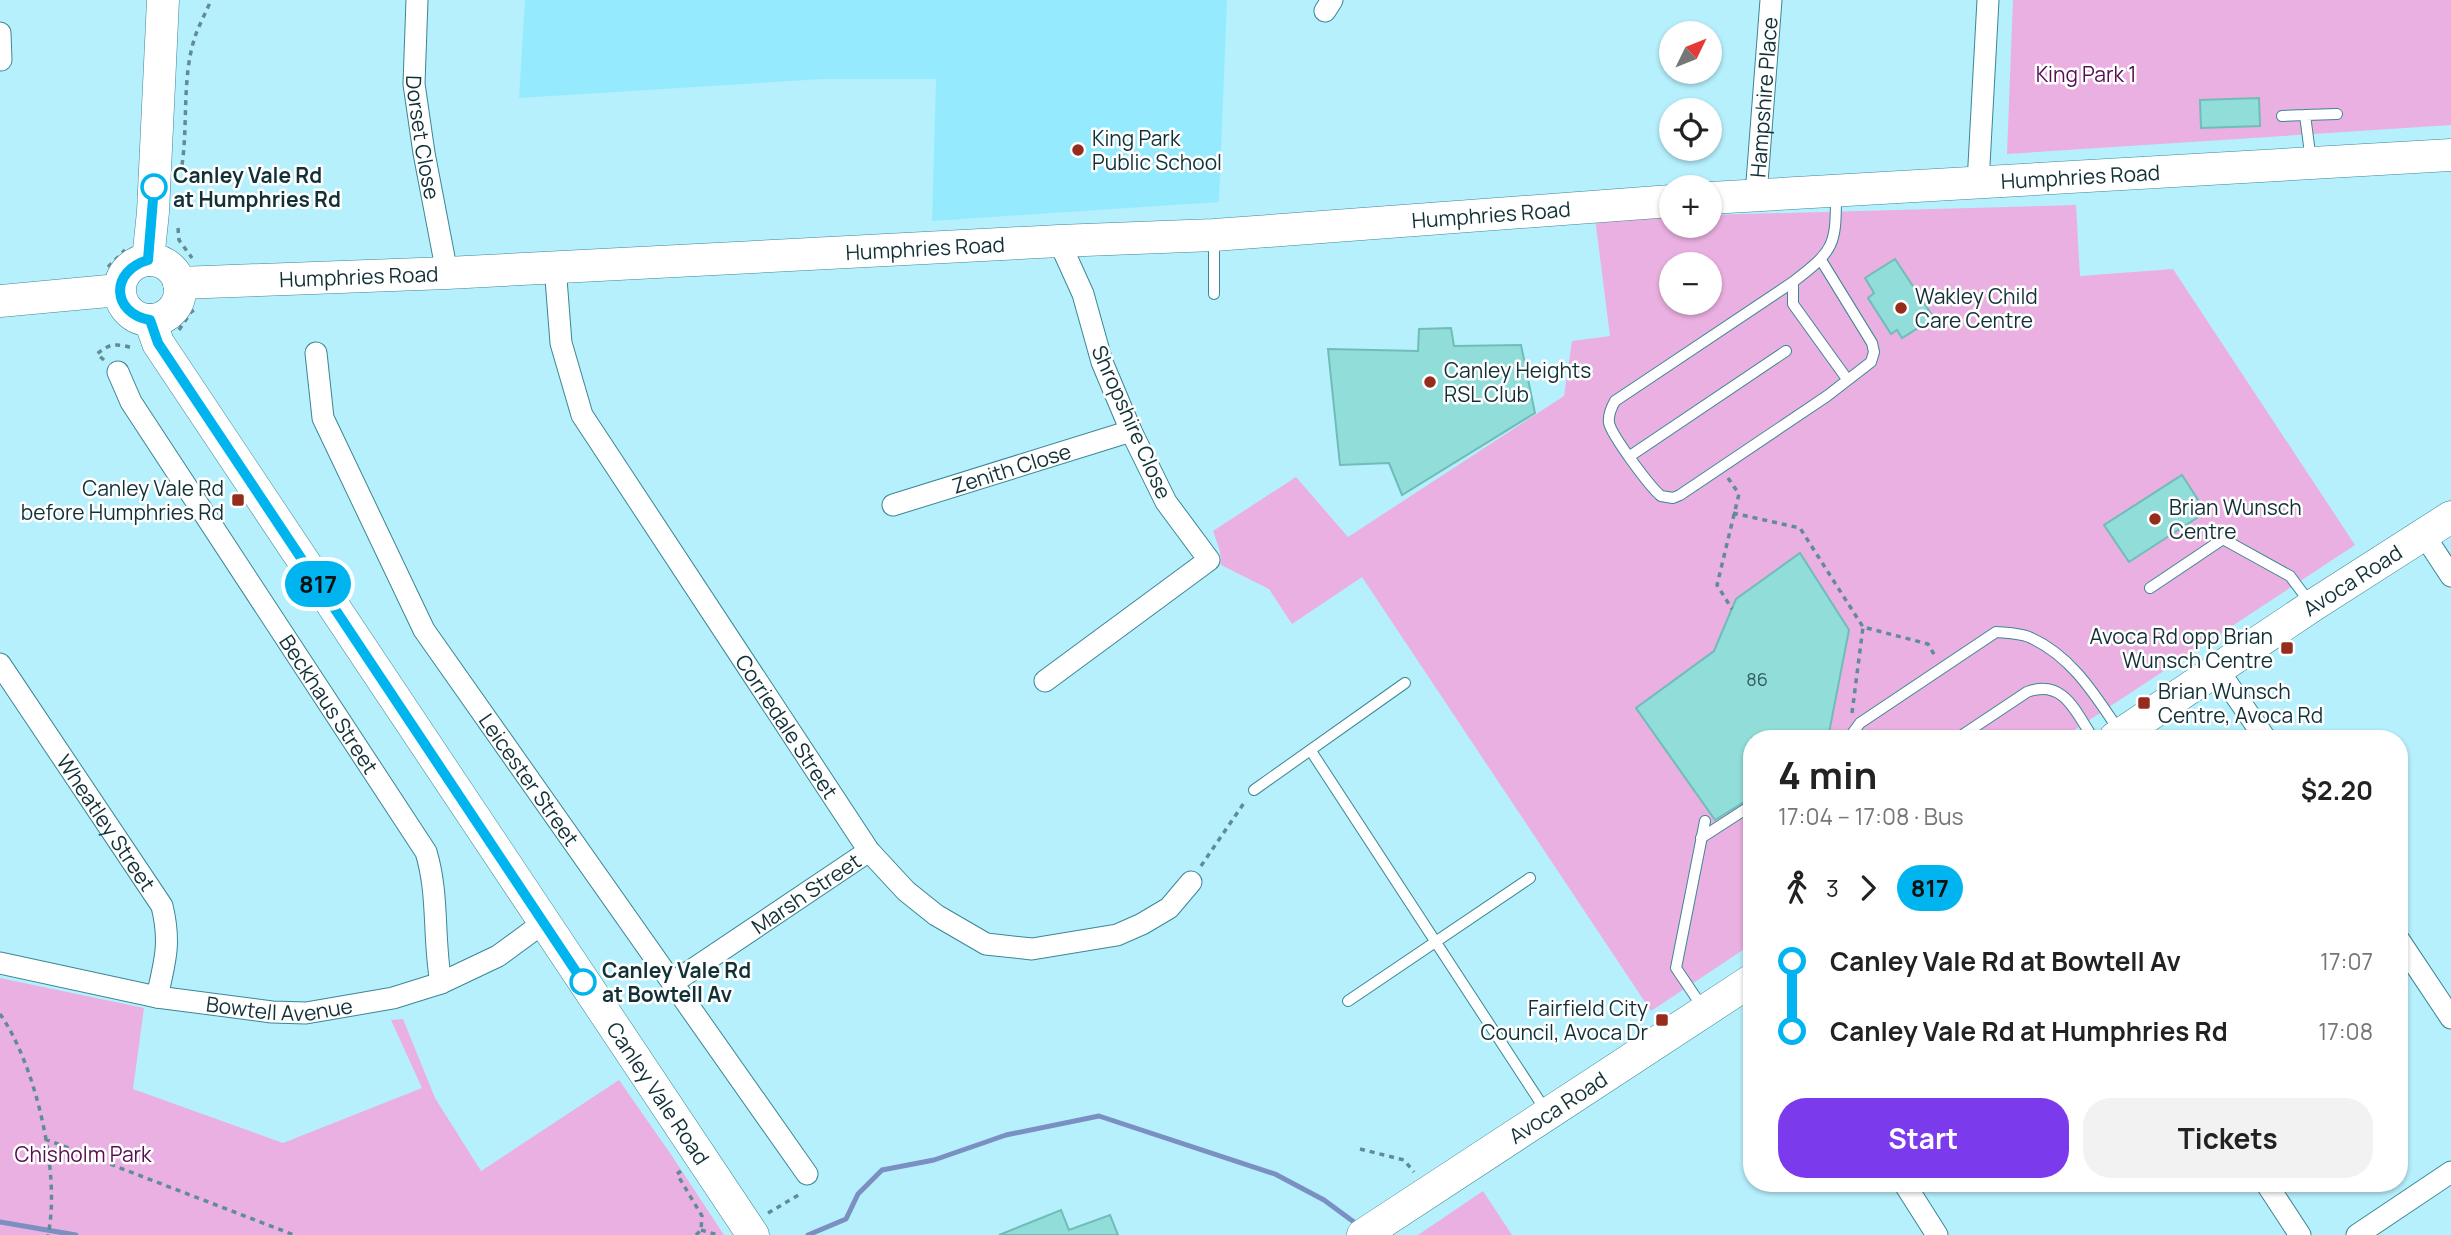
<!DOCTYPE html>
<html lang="en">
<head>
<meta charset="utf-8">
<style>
	:root { --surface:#fff; --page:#f2f2f2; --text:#222; --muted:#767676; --accent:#7c3aed }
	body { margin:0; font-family:Manrope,sans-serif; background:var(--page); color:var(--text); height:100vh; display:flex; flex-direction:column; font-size:26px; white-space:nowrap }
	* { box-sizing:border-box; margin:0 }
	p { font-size:23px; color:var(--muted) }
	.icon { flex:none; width:38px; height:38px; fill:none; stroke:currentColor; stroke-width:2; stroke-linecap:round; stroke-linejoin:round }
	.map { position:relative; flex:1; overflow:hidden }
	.drawer { position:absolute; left:1743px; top:730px; width:665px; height:462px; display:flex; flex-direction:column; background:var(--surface); border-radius:28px; box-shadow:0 2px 5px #0004 }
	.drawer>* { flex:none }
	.badge { padding:0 14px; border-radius:23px; font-size:24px; line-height:46px }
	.needle { width:46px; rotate:47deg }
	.fabs { position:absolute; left:1659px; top:21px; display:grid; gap:14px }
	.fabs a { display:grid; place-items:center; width:63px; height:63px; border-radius:50%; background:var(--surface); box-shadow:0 2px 5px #0004; font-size:35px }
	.map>.badge { position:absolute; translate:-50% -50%; box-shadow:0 0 0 4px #fff }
	.legs { display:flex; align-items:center; gap:10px; height:77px; padding:0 35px; font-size:23px }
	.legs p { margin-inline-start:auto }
	.overview { display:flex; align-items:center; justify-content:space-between; height:119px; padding:0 35px }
	h1 { font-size:38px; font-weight:700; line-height:52px }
	.primary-button { display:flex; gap:14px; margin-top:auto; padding:14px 35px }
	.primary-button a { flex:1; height:80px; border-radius:28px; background:var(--accent); color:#fff; font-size:28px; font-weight:700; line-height:80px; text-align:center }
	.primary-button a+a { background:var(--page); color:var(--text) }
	ul { padding:0 35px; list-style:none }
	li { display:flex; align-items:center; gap:24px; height:70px; font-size:26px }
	li i { display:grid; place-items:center; width:10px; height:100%; margin:0 9px; background:currentColor }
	li i::after { content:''; width:18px; height:18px; margin:-9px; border:5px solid; border-radius:50%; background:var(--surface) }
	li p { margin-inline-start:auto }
	li:first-child i { background:linear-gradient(#0000 50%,currentColor 0) }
	li:last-child i { background:linear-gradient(currentColor 50%,#0000 0) }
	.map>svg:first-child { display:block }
	.built { fill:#95ebfd }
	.green { fill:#eab0e1; fill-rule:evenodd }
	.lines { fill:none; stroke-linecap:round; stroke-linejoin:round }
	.stream { stroke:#7a90c2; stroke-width:5 }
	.building { fill:#90ddda; stroke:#6fbcb8; stroke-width:2 }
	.lane-casing { stroke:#3c8695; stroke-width:12 }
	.street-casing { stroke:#3c8695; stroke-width:23 }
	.secondary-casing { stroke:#3c8695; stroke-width:33 }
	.path { stroke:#608c96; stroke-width:3.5; stroke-dasharray:5 5; stroke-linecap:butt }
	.lane { stroke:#fff; stroke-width:10 }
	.street { stroke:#fff; stroke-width:21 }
	.secondary { stroke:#fff; stroke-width:32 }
	.line-1-casing { stroke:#fff; stroke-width:16 }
	.line-1 { stroke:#00b5ef; stroke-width:10 }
	.poi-dot { fill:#962c1b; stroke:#fff; stroke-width:2.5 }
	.stop-1-dot { fill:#fff; stroke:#00b5ef; stroke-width:3.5 }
	.labels { text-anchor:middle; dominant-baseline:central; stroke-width:5; stroke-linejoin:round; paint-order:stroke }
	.number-label { font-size:18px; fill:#325c60 }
	.park-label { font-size:21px; fill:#570f51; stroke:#fff }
	.street-label { font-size:21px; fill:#123137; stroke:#fff }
	.poi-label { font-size:21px; fill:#123137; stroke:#fff; text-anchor:start }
	.stop-label { font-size:21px; font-weight:bold; fill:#123137; stroke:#fff; text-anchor:start }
</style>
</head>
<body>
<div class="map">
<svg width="2451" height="1235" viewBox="0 0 2451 1235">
	<rect width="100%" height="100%" fill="#b6f0fd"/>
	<path class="built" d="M525 0H1227L1219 202 932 221 936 79H823L519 98Z"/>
	<path class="green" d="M2013 0H2451V125L2007 154Z
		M2076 205 2080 276 2173 269 2355 545 2062 738H1752V944L1651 1011 1362 577 1292 624 1269 589 1221 565 1220 551 1213 531 1296 477 1348 537 1564 396 1572 341 1610 336 1595 218 1671 216V226H1710V215ZM1671 264H1710V303H1671Z
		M0 978 144 1008 133 1089 283 1143 422 1088 391 1020 403 1019 435 1098 481 1171 619 1080 672 1156 724 1235H0Z
		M1483 1191 1512 1235H1418Z"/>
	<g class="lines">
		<path class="stream" d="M0 1222 76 1235
			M808 1235 846 1219 858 1194 882 1170 934 1160 1006 1135 1099 1116 1275 1174 1324 1200 1358 1225"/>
	</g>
	<path class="building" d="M2259 98 2260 126 2201 128 2200 100Z
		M1895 259 1934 318 1902 338 1897 330 1891 334 1868 298 1874 293 1865 278Z
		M1451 328 1454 346 1521 345 1535 413 1402 495 1389 463 1340 465 1328 349 1418 351 1419 329Z
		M2182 475 2206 512 2129 562 2104 525Z
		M1800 553 1849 630 1828 738H1752V797L1715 820 1636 708 1714 651 1736 599Z
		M1061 1210 1069 1230 1110 1215 1118 1235H999Z"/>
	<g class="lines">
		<defs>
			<path id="lane" d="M2282 116 2305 115
				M2311 161 2305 115 2337 114
				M1214 238V294
				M1821 260 1872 343 1874 352 1871 362 1827 396 1680 495 1673 498 1661 496C1650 487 1612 436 1609 423 1608 415 1611 408 1615 401L1793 282C1835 250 1836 245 1836 193
				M1793 282V304L1847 379
				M1630 456 1786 351
				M2150 588 2223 539 2290 576 2311 604
				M1849 738 1860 723 1996 632C2006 633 2019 633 2029 637 2072 656 2095 695 2120 732
				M1958 738 2027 692C2064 678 2076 713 2093 738
				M1311 751 1546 1111
				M1254 790 1405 683
				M1701 838 1752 805
				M1348 1001 1530 878
				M1703 1008 1676 968 1705 821"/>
			<g id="street">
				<path id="s1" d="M417 0 414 84 424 153 447 273"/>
				<path d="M1325 11 1332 0"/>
				<path d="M0 33 1 60"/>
				<path d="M1978 183 1988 0"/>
				<path id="s2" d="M1756 195 1771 0"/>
				<path id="s3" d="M555 266 561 343 582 415 869 851 906 891 936 915 986 944 1032 949 1117 935 1142 924 1169 908 1191 882"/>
				<path id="s4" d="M316 353 323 418 424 630 807 1174"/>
				<path id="s5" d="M118 372 131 402 426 852C439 894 433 940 441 983"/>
				<path id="s6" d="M893 505 1131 431"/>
				<path d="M2424 535 2451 576"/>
				<path id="s7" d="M0 664 162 906C171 943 165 961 157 997"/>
				<path d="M2218 670 2265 738"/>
				<path d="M1045 681 1209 560 1166 502 1131 431 1102 362 1083 294 1059 241"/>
				<path d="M2399 940 2451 1018"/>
				<path id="s8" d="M0 963 157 997 272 1012 306 1013 393 998 441 983 498 956 543 923"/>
				<path id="s9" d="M674 982 869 851"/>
				<path d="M1904 1183 1937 1235"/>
				<path d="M2266 1183 2300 1235"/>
				<path d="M2357 1235 2451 1172"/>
			</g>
			<g id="secondary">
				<path id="s10" d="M1710 198 2451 155"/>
				<path d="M148 260 153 212 163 0"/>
				<circle cx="150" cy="290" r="30"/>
				<path id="s11" d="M179 283 447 273 1059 241 1214 235 1671 201"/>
				<path d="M0 301 119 290"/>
				<path id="s12" d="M150 320 158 343 753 1235"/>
				<path id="s13" d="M2115 738 2312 606 2451 517"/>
				<path id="s14" d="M1363 1235 1752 980"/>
			</g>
		</defs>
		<use href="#lane" class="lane-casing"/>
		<use href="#street" class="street-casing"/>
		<use href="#secondary" class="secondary-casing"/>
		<path class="path" d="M182 165C188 124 182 80 194 40 198 26 206 13 211 0
			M178 228 179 240 192 258
			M108 267 125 250
			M179 330 191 312 198 308
			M104 360 97 354C111 342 117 344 133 348
			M1728 478 1739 494 1717 585 1732 609
			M1733 513 1800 528 1863 627 1928 644 1935 656
			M1852 713 1863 627
			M1201 866 1246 800
			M0 1014C36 1065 61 1175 48 1235
			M45 1139 294 1235
			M1360 1149 1404 1160 1414 1172
			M681 1171 677 1174 702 1216 701 1230 696 1235
			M768 1213 802 1193
			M701 1230 718 1235"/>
		<use href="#lane" class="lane"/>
		<use href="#street" class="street"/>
		<use href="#secondary" class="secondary"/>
	</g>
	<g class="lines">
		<defs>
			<path id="line-1" d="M154 187 148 260C110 271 111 313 150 320L158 343 583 982"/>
		</defs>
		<use href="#line-1" class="line-1-casing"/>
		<use href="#line-1" class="line-1"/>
	</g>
	<g class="poi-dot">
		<circle cx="1078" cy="150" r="7"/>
		<circle cx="1901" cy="308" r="7"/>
		<circle cx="1430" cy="382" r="7"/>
		<rect x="231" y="493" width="14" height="14" rx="3.5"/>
		<circle cx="2155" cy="519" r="7"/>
		<rect x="2280" y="641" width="14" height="14" rx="3.5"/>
		<rect x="2137" y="696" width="14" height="14" rx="3.5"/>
		<rect x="1655" y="1013" width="14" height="14" rx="3.5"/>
	</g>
	<g class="stop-1-dot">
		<circle cx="154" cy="187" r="12"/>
		<circle cx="583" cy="982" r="12"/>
	</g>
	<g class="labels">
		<g class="number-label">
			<text x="1757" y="679">86</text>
		</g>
		<g class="park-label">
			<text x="2086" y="74">King Park 1</text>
			<text x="83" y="1154">Chisholm Park</text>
		</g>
		<g class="street-label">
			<text stroke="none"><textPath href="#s2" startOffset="98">Hampshire Place</textPath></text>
			<text stroke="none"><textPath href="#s1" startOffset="138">Dorset Close</textPath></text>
			<text stroke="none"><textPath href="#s10" startOffset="371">Humphries Road</textPath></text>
			<text stroke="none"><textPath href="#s11" startOffset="1314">Humphries Road</textPath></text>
			<text stroke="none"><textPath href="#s11" startOffset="747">Humphries Road</textPath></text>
			<text stroke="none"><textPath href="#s11" startOffset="180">Humphries Road</textPath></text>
			<text transform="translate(1132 422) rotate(66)">Shropshire Close</text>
			<text stroke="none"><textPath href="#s6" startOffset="124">Zenith Close</textPath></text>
			<text stroke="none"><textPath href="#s13" startOffset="285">Avoca Road</textPath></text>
			<text stroke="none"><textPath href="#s5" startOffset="394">Beckhaus Street</textPath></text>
			<text stroke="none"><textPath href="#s3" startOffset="525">Corriedale Street</textPath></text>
			<text stroke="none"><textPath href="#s4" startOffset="483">Leicester Street</textPath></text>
			<text stroke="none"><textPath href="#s7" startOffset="191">Wheatley Street</textPath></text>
			<text stroke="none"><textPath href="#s9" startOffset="159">Marsh Street</textPath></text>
			<text stroke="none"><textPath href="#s8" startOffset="284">Bowtell Avenue</textPath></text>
			<text stroke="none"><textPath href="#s12" startOffset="926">Canley Vale Road</textPath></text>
			<text stroke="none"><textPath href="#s14" startOffset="233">Avoca Road</textPath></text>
		</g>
		<g class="poi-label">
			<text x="1092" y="138">King Park<tspan x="1092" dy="24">Public School</tspan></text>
			<text x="1915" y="296">Wakley Child<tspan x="1915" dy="24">Care Centre</tspan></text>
			<text x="1444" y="370">Canley Heights<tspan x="1444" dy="24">RSL Club</tspan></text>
			<text x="224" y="488" text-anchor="end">Canley Vale Rd<tspan x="224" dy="24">before Humphries Rd</tspan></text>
			<text x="2169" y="507">Brian Wunsch<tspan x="2169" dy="24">Centre</tspan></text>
			<text x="2273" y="636" text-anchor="end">Avoca Rd opp Brian<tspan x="2273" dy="24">Wunsch Centre</tspan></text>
			<text x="2158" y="691">Brian Wunsch<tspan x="2158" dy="24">Centre, Avoca Rd</tspan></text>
			<text x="1648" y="1008" text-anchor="end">Fairfield City<tspan x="1648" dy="24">Council, Avoca Dr</tspan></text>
		</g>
		<g class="stop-label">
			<text x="173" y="175">Canley Vale Rd<tspan x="173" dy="24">at Humphries Rd</tspan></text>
			<text x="602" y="970">Canley Vale Rd<tspan x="602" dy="24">at Bowtell Av</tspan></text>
		</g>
	</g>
</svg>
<div class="fabs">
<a><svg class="needle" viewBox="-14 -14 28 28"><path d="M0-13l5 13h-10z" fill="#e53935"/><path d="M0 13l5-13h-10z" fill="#767676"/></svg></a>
<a><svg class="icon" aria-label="locate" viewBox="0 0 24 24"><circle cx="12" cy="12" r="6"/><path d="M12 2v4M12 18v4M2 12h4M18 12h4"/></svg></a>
<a>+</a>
<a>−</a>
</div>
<b class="badge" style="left:318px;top:584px;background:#00b5ef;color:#111">817</b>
<section class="drawer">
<div class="overview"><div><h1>4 min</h1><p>17:04 – 17:08 · Bus</p></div><b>$2.20</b></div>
<div class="legs"><svg class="icon" aria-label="walk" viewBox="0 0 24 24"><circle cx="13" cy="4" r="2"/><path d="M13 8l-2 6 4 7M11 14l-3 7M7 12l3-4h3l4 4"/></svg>3<svg class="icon" aria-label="forward" viewBox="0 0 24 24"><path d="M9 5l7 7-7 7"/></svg><b class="badge" style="background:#00b5ef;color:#111">817</b></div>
<ul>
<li><i style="color:#00b5ef"></i><b>Canley Vale Rd at Bowtell Av</b><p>17:07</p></li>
<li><i style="color:#00b5ef"></i><b>Canley Vale Rd at Humphries Rd</b><p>17:08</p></li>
</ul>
<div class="primary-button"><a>Start</a><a>Tickets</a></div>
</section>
</div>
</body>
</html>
